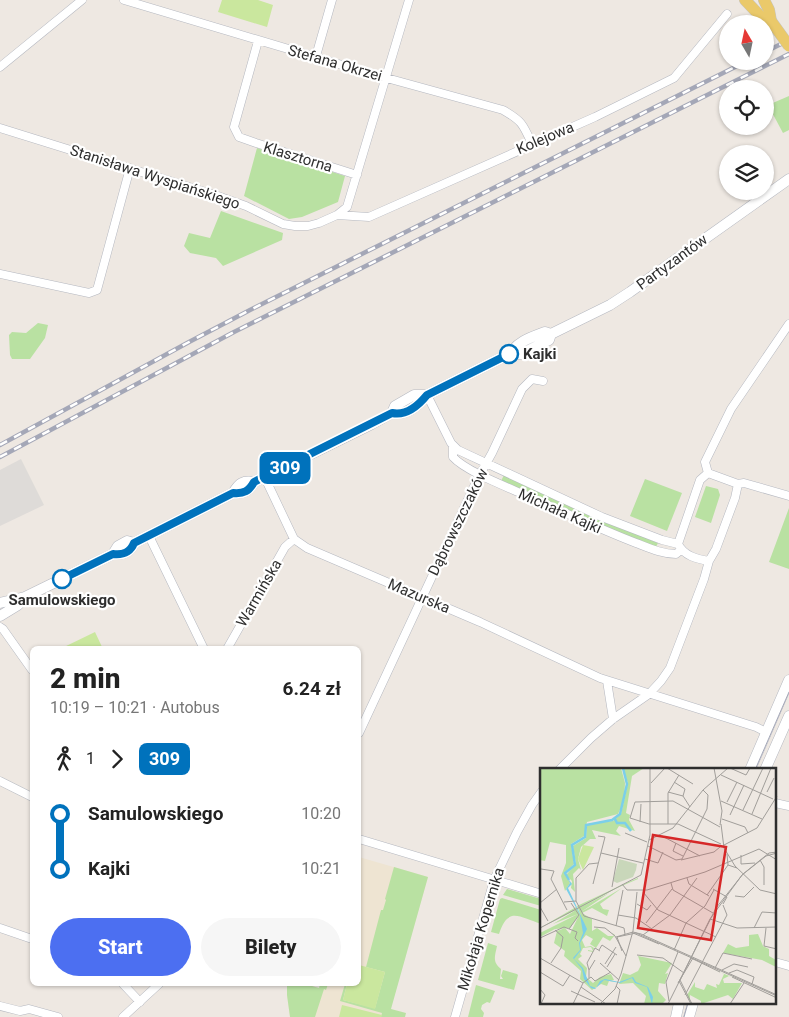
<!DOCTYPE html>
<html lang="pl">
<head>
<meta charset="utf-8">
<style>
	:root { --surface:#fff; --page:#f6f6f6; --text:#222; --muted:#767676; --accent:#4c6ff1 }
	body { margin:0; font-family:Roboto,sans-serif; background:var(--page); color:var(--text); height:100vh; display:flex; flex-direction:column; font-size:19px; white-space:nowrap }
	* { box-sizing:border-box; margin:0 }
	p { font-size:16px; color:var(--muted) }
	.icon { flex:none; width:28px; height:28px; fill:none; stroke:currentColor; stroke-width:2; stroke-linecap:round; stroke-linejoin:round }
	.map { position:relative; flex:1; overflow:hidden }
	.side { position:absolute; left:30px; top:646px; width:331px; height:340px; display:flex; flex-direction:column; background:var(--surface); border-radius:8px; box-shadow:0 1px 4px #0004 }
	.side>* { flex:none }
	.badge { padding:0 10px; border-radius:8px; font-size:18px; line-height:32px }
	.needle { width:32px; rotate:351deg }
	.tools { position:absolute; left:719px; top:15px; display:grid; gap:10px }
	.tools a { display:grid; place-items:center; width:55px; height:55px; border-radius:50%; background:var(--surface); box-shadow:0 1px 4px #0004; font-size:25px }
	.map>.badge { position:absolute; translate:-50% -50%; box-shadow:0 0 0 2px #fff }
	.legs { display:flex; align-items:center; gap:8px; height:55px; padding:0 20px; font-size:16px }
	.legs p { margin-inline-start:auto }
	.summary { display:flex; align-items:center; justify-content:space-between; height:85px; padding:0 20px }
	h1 { font-size:28px; font-weight:800; line-height:38px }
	.action { display:flex; gap:10px; margin-top:auto; padding:10px 20px }
	.action a { flex:1; height:58px; border-radius:30px; background:var(--accent); color:#fff; font-size:20px; font-weight:800; line-height:58px; text-align:center }
	.action a+a { background:var(--page); color:var(--text) }
	ul { padding:0 20px; list-style:none }
	li { display:flex; align-items:center; gap:18px; height:55px; font-size:19px }
	li i { display:grid; place-items:center; width:8px; height:100%; margin:0 6px; background:currentColor }
	li i::after { content:''; width:12px; height:12px; margin:-6px; border:4px solid; border-radius:50%; background:var(--surface) }
	li p { margin-inline-start:auto }
	li:first-child i { background:linear-gradient(#0000 50%,currentColor 0) }
	li:last-child i { background:linear-gradient(currentColor 50%,#0000 0) }
	.map>svg:first-child { display:block }
	.education { fill:#eee4d2 }
	.green { fill:#b9e1a2 }
	.pitch { fill:#cae79e }
	.plaza { fill:#dedbd8 }
	.lines { fill:none; stroke-linecap:round; stroke-linejoin:round }
	.street-casing { stroke:#b5b8c0; stroke-width:9 }
	.secondary-casing { stroke:#b5b8c0; stroke-width:11 }
	.primary-casing { stroke:#c4c4c4; stroke-width:12 }
	.street { stroke:#fff; stroke-width:8 }
	.secondary { stroke:#fff; stroke-width:10 }
	.primary { stroke:#eac96a; stroke-width:11 }
	.tram { stroke:#a4a7b7; stroke-width:1 }
	.rail-casing { stroke:#a4a7b7; stroke-width:4.5 }
	.rail { stroke:#fff; stroke-width:2.5; stroke-dasharray:8; stroke-linecap:butt }
	.primary-bridge-casing { stroke:#c4c4c4; stroke-width:12; stroke-linecap:butt }
	.primary-bridge { stroke:#eac96a; stroke-width:11 }
	.line-1-casing { stroke:#fff; stroke-width:11 }
	.line-1 { stroke:#0072bc; stroke-width:8 }
	.stop-1-dot { fill:#fff; stroke:#0072bc; stroke-width:2.5 }
	.labels { text-anchor:middle; dominant-baseline:central; stroke-width:4.5; stroke-linejoin:round; paint-order:stroke }
	.street-label { font-size:15px; fill:#2e2e2e; stroke:#fff }
	.stop-label { font-size:15px; font-weight:bold; fill:#2e2e2e; stroke:#fff; text-anchor:start }
	.inset-river { fill:none; stroke:#7bcfe9; stroke-width:2.5 }
	.inset-road { fill:none; stroke:#a19e9a; stroke-width:1 }
	.view { fill:#d62828; fill-opacity:0.15; stroke:#d62828; stroke-width:2.5 }
	.inset-edge { fill:none; stroke:#2e2e2e; stroke-width:2.5 }
</style>
</head>
<body>
<div class="map">
<svg width="789" height="1017" viewBox="0 0 789 1017">
	<rect width="100%" height="100%" fill="#eee8e2"/>
	<path class="education" d="M359 857 428 877 388 1017H290L287 995V984H305L319 988 320 984H359Z"/>
	<path class="green" d="M789 96V130L783 133 768 105Z
		M257 148 345 176 338 202 302 217 289 219 244 196Z
		M221 211 283 233 282 240 223 266 216 258 190 253 184 246 189 233 210 238Z
		M38 323 48 325 45 338 30 359H12L10 355 9 335 12 332 26 333Z
		M504 475 582 511 658 543 656 547 624 536 501 481Z
		M645 479 682 493 667 531 630 516Z
		M706 486 718 489 720 495 711 523 695 517Z
		M789 508V569L769 562Z
		M394 867 428 877 391 1009 406 1013 405 1017H381L382 1013 340 1001 345 984H347L343 1000 375 1008 385 972 366 967 381 910H383L386 900 385 899Z
		M507 889 541 899V906L503 895Z
		M502 898 541 910V924C519 917 508 906 499 934L491 932 500 899Z
		M488 943 497 946C495 956 492 962 501 969L500 979H503L501 976 503 970 517 974 518 975 514 990 478 980Z
		M287 984H305L319 988 320 984H328L326 990 324 989 315 1017H290L287 995Z
		M476 985 495 991 490 1003 487 1002 482 1005 481 1009 484 1013 483 1017H468Z"/>
	<path class="pitch" d="M222 0H258L273 5 267 27 218 12Z
		M95 632 103 649H63L62 648Z
		M359 965 385 972 375 1009 343 1000 347 984H359Z
		M342 1005 382 1015 381 1017H339Z"/>
	<path class="plaza" d="M21 459 44 505 0 526V470Z"/>
	<g class="lines">
		<defs>
			<path id="street" d="M124 0 372 74 503 110C522 121 523 124 532 144
				M258 41 234 127 239 137 256 143 357 175
				M316 56 332 0
				M0 67 82 0
				M0 128 215 195 246 206 283 224 295 226H308L319 223 337 215 347 207 409 0
				M337 215 369 217 595 117 674 78 727 14
				M0 274 89 293 97 290 130 168
				M427 395 451 443 458 450 602 517 662 540 678 544
				M453 447V457C466 472 515 490 534 499 568 514 602 530 636 543 649 548 662 554 676 554L681 550
				M708 473 705 462 731 409 789 324
				M708 473 700 480 678 544C684 556 697 559 709 561
				M708 473 738 484 744 483 789 496
				M265 478 294 539 307 548 480 622 600 678 756 727 766 732
				M149 536 204 649
				M0 627 3 629 32 670
				M227 649 285 547 294 539
				M607 681 613 719
				M359 733 478 478 492 453 522 389 532 379 543 381
				M559 770 591 738 613 719 649 694 661 681 670 668 704 579 709 561 716 549 735 498 738 484
				M0 781 32 797
				M775 803 789 806
				M359 839 542 894
				M0 928 32 939
				M775 962 789 966
				M123 984 140 1002
				M0 1006 20 1011 29 1009 58 1017
				M123 1017 159 984
				M455 1017 494 880 517 832 532 805 542 791"/>
			<path id="secondary" d="M509 354H521L549 340 551 334
				M392 413C406 416 418 406 427 395L509 354C519 341 529 338 545 332L551 334 610 305 630 292 789 179
				M233 493C244 494 249 491 254 482L372 424 392 413 395 406 414 395H427
				M113 554C123 555 130 553 134 543L233 493C239 483 243 480 254 482
				M0 603 25 597 113 554 118 546 127 541 134 543
				M0 616 18 605 25 597
				M750 770 789 680
				M765 770 789 716
				M676 1017 679 1003
				M689 1017 693 1003"/>
			<path id="primary" d="M745 0 762 18 771 21
				M764 0 769 10 771 21"/>
		</defs>
		<use href="#street" class="street-casing"/>
		<use href="#secondary" class="secondary-casing"/>
		<use href="#primary" class="primary-casing"/>
		<use href="#street" class="street"/>
		<use href="#secondary" class="secondary"/>
		<use href="#primary" class="primary"/>
		<path class="tram" d="M755 770 789 692
			M684 1017 688 1003"/>
		<defs>
			<path id="rail" d="M765 52 789 40
				M0 445 189 342 250 310 747 61
				M0 457 234 332 789 54"/>
		</defs>
		<use href="#rail" class="rail-casing"/>
		<use href="#rail" class="rail"/>
		<defs>
			<path id="primary-bridge" d="M771 21 789 46"/>
		</defs>
		<use href="#primary-bridge" class="primary-bridge-casing"/>
		<use href="#primary-bridge" class="primary-bridge"/>
	</g>
	<g class="lines">
		<defs>
			<path id="line-1" d="M62 579 113 554C123 555 130 553 134 543L233 493C244 494 249 491 254 482L392 413C406 416 418 406 427 395L509 354"/>
		</defs>
		<use href="#line-1" class="line-1-casing"/>
		<use href="#line-1" class="line-1"/>
	</g>
	<g class="stop-1-dot">
		<circle cx="509" cy="354" r="9"/>
		<circle cx="62" cy="579" r="9"/>
	</g>
	<g class="labels">
		<g class="street-label">
			<text transform="translate(335 63) rotate(16)">Stefana Okrzei</text>
			<text transform="translate(545 138) rotate(-23)">Kolejowa</text>
			<text transform="translate(298 157) rotate(17)">Klasztorna</text>
			<text transform="translate(155 177) rotate(18)">Stanisława Wyspiańskiego</text>
			<text transform="translate(672 262) rotate(-36)">Partyzantów</text>
			<text transform="translate(560 511) rotate(24)">Michała Kajki</text>
			<text transform="translate(458 522) rotate(-64)">Dąbrowszczaków</text>
			<text transform="translate(259 593) rotate(-60)">Warmińska</text>
			<text transform="translate(419 596) rotate(23)">Mazurska</text>
			<text transform="translate(481 929) rotate(-73)">Mikołaja Kopernika</text>
		</g>
		<g class="stop-label">
			<text x="523" y="354">Kajki</text>
			<text x="62" y="600" text-anchor="middle">Samulowskiego</text>
		</g>
	</g>
	<g transform="translate(540 768)">
		<rect width="236" height="236" fill="#eee8e2"/>
		<path d="M0 0H81L85 15 84 33 78 46 47 54 44 68 31 76 34 96 25 104 30 115 25 123 21 108 26 95V77L10 74 5 93 0 92ZM83 0H104L92 8 86 45 90 47 89 52 95 63 79 58 76 63 81 68 52 62 56 71H50L41 79 38 91 41 102 39 100 33 106 35 124 31 120 32 113 26 107 36 96 33 78 46 70 47 56 73 53 81 46 88 15ZM98 110V111L77 120 39 140 69 125 41 144 82 120 60 136 63 141 69 142 67 148 52 140 42 145 52 151V163L57 160 68 168H74L72 165 75 167 70 173 63 169 56 180 50 176 53 171 46 167 42 172 45 179 51 178 54 180 53 184 48 183V182L53 183 51 179 43 180 40 186 42 188 38 191 47 200 46 209 53 215 60 209 71 206 74 212H70L77 214 69 213 67 218 61 216 52 222 40 211 41 203 24 188 25 183 14 175 17 163 25 160 30 166 39 147 30 160 15 161 0 169V165L38 146 13 156 36 142 0 160 36 139 41 148 37 138 86 115ZM218 166 223 178 229 181V188L236 192V199L222 192 183 185 188 176 196 180 209 178V167ZM98 188 132 195 125 206 128 205 125 216 119 215 118 223 126 232 122 236H104L106 228 93 215 79 216 83 205 90 207 98 203 101 197ZM172 201 197 211 189 208 183 211 184 215H202L193 231 188 227 161 236V233L150 227V233L147 227 155 214V219L164 222 167 216 177 220 176 216 179 217 184 206Z" fill="#b9e1a2"/>
		<path d="M79 91 97 96 96 102 93 109 77 115 73 113Z" fill="#c9d7ba"/>
		<path d="M43 77 54 79 43 102 38 91Z" fill="#cae79e"/>
		<path d="M27 109 32 116 28 120 47 161 40 175 41 182 34 191 43 200 50 218 56 220 60 213 65 211 79 214 93 209 96 214 108 219 113 229 112 236 107 219 95 215 92 210 80 215 64 212 55 221 51 220 44 211 42 201 33 190 40 182 39 175 43 165 40 147 26 121 30 115Z" fill="#7bcfe9"/>
		<path class="inset-river" d="M75 51 77 55H85L91 63M29 112 25 105 35 97 32 77 45 69 46 57 72 52 80 46 87 16 83 0"/>
		<path class="inset-road" d="M127 0 153 16M174 0 182 43 180 57M190 0 206 7 210 0M181 7 233 31M134 14 145 21 143 28M111 15 125 0M128 24 143 28 150 39M227 24 234 10M181 33 222 51M187 34 197 14M203 42 223 0M212 46 231 0M190 47 204 17M182 51 205 59 208 65M100 54 101 36M128 56V25L139 7M181 56 184 80 195 98 220 122 237 126M180 59 133 33 95 34 90 50 109 56H138L181 76M85 65 107 74M122 68 160 88M109 72 133 60 163 22 188 0M136 75 133 83 143 88M184 77 217 60 237 28M108 78 136 92 142 91 167 41 168 27 163 22M61 85 103 95M187 86 188 97 197 100M201 87V96L215 95M105 91 118 95 123 84M141 92 174 84 180 79M220 92 224 99V117M1 101 14 103 11 111 27 142M147 110 149 116 169 128M131 115 133 122 173 145M53 116 65 69 58 68M82 116 87 122H107L165 104 219 81 237 92M72 119 79 80M173 121 187 129 183 136M103 124 118 142 176 169M167 127 188 97M195 128 204 129 214 119M36 133 44 148 84 160 85 166M24 134 36 133V110L49 96 58 95M0 135 17 121M97 136 107 142 111 137M0 139 8 153M78 147 96 150 112 161M170 151 197 160 237 159M106 155 132 121M76 158 83 122M54 159 65 160 75 168 86 188M0 160 101 107 110 67V0M214 160 222 144 237 145M226 160 224 178 237 181M29 161 39 147 31 135M93 165 119 176M103 167 130 147 157 110M76 169 93 164 101 166 237 227M0 170 24 159 37 164 35 170 38 173M59 182 62 177 77 187M134 182 146 155 165 138 174 122M82 183 77 169 96 165 237 228M97 187 123 190 144 205M0 190 43 215M151 190 180 204M11 195 21 180 23 169 15 162M60 195 79 212M65 196 76 179M67 199 75 186M175 200 183 185 212 191M49 202 47 195 55 180 60 183M182 202 194 196 208 199M0 204 23 218 30 207M189 205 197 202 214 209 212 216M192 209 237 230M49 210V202L55 192M139 213 151 236M43 215 51 209 55 213 71 204M138 215 153 190M76 218 80 222 77 236M41 219 66 236M0 221 5 227 1 236M31 223 55 234M145 227 187 147 183 137M129 233 126 214 138 184M33 236 43 215M60 236 75 221 81 206 93 163 97 124M128 236 176 140 203 106 229 85 237 84M152 236 140 212 170 151 202 107 226 88 237 85M190 236 204 215"/>
		<path class="view" d="M113 67 186 79 171 172 98 160Z"/>
		<rect width="236" height="236" class="inset-edge"/>
	</g>
</svg>
<div class="tools">
<a><svg class="needle" viewBox="-14 -14 28 28"><path d="M0-13l5 13h-10z" fill="#e53935"/><path d="M0 13l5-13h-10z" fill="#767676"/></svg></a>
<a><svg class="icon" aria-label="locate" viewBox="0 0 24 24"><circle cx="12" cy="12" r="6"/><path d="M12 2v4M12 18v4M2 12h4M18 12h4"/></svg></a>
<a><svg class="icon" aria-label="layers" viewBox="0 0 24 24"><path d="M12 4l9 5-9 5-9-5zM3 14l9 5 9-5"/></svg></a>
</div>
<b class="badge" style="left:285px;top:468px;background:#0072bc;color:#fff">309</b>
<section class="side">
<div class="summary"><div><h1>2 min</h1><p>10:19 – 10:21 · Autobus</p></div><b>6.24 zł</b></div>
<div class="legs"><svg class="icon" aria-label="walk" viewBox="0 0 24 24"><circle cx="13" cy="4" r="2"/><path d="M13 8l-2 6 4 7M11 14l-3 7M7 12l3-4h3l4 4"/></svg>1<svg class="icon" aria-label="forward" viewBox="0 0 24 24"><path d="M9 5l7 7-7 7"/></svg><b class="badge" style="background:#0072bc;color:#fff">309</b></div>
<ul>
<li><i style="color:#0072bc"></i><b>Samulowskiego</b><p>10:20</p></li>
<li><i style="color:#0072bc"></i><b>Kajki</b><p>10:21</p></li>
</ul>
<div class="action"><a>Start</a><a>Bilety</a></div>
</section>
</div>
</body>
</html>
